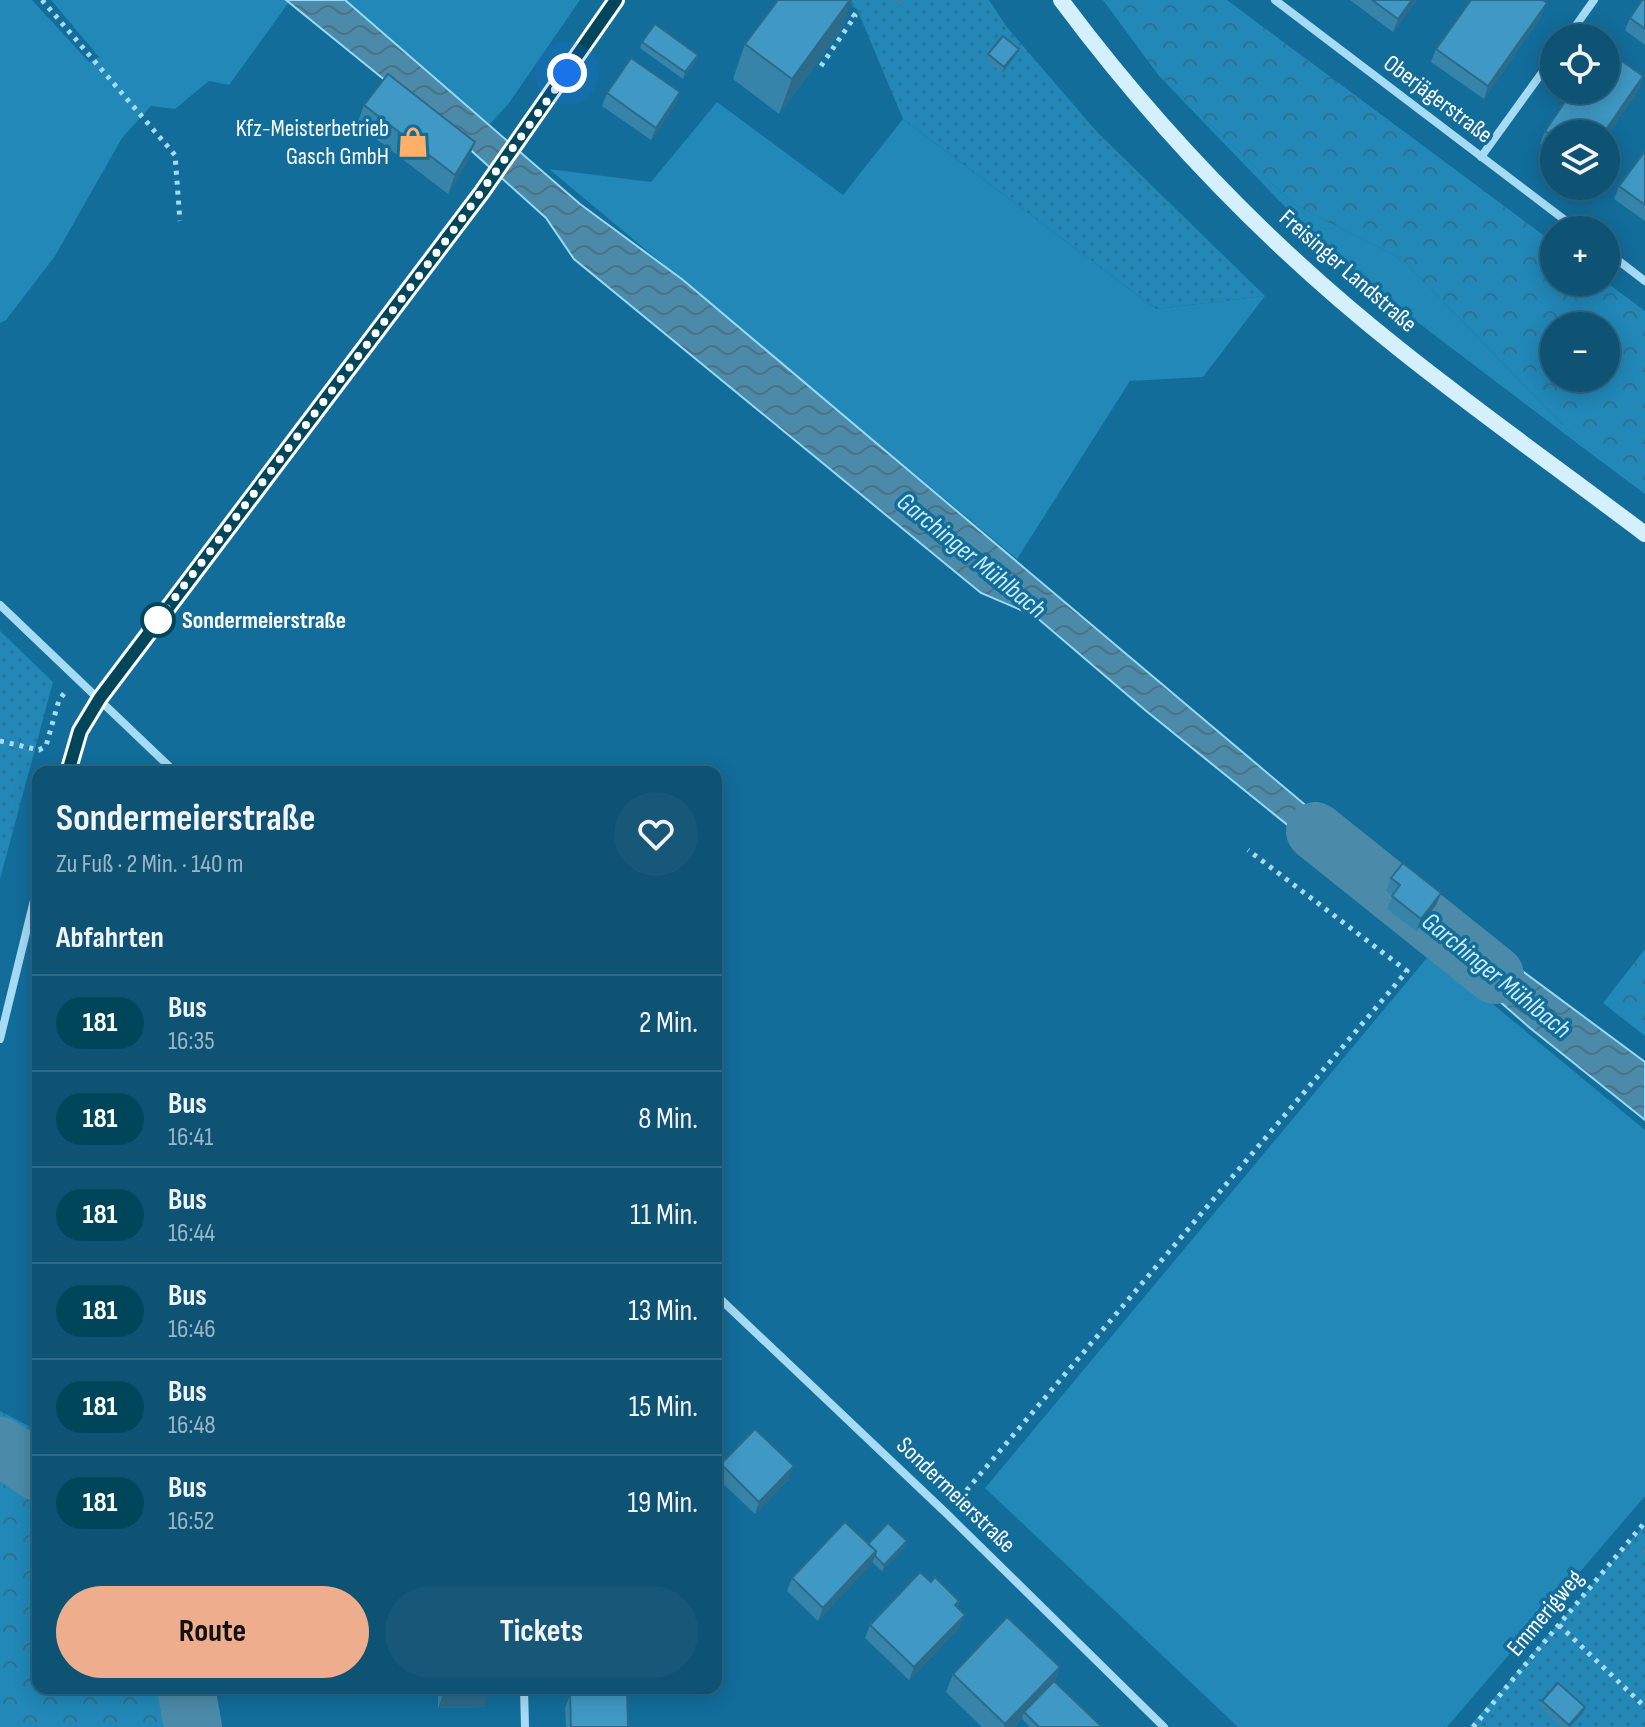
<!DOCTYPE html>
<html lang="de">
<head>
<meta charset="utf-8">
<style>
	:root { --surface:#0e5274; --page:#175879; --text:#f1f3f6; --muted:#9bb6c5; --line:#2e6986; --accent:#eead8d }
	body { margin:0; font-family:"Sofia Sans Condensed",sans-serif; background:var(--page); color:var(--text); height:100vh; display:flex; flex-direction:column; font-size:30px; white-space:nowrap }
	* { box-sizing:border-box; margin:0 }
	p { font-size:26px; color:var(--muted) }
	.icon { flex:none; width:44px; height:44px; fill:none; stroke:currentColor; stroke-width:2; stroke-linecap:round; stroke-linejoin:round }
	.map { position:relative; flex:1; overflow:hidden }
	.sheet { position:absolute; left:32px; top:766px; width:690px; height:928px; display:flex; flex-direction:column; background:var(--surface); border-radius:16px; box-shadow:0 4px 20px #0003,0 0 0 2px var(--line) }
	.sheet>* { flex:none }
	.badge { padding:0 16px; border-radius:26px; font-size:28px; line-height:52px }
	.controls { position:absolute; left:1540px; top:24px; display:grid; gap:16px }
	.controls a { display:grid; place-items:center; width:80px; height:80px; border-radius:50%; background:var(--surface); box-shadow:0 4px 20px #0003,0 0 0 2px var(--line); font-size:40px }
	.you { position:absolute; width:40px; height:40px; margin:-20px; border:6px solid #fff; border-radius:50%; background:#1a73e8; box-shadow:0 0 0 12px #1a73e833 }
	.map>.badge { position:absolute; translate:-50% -50%; box-shadow:0 0 0 4px #fff }
	h2 { padding:0 24px; font-size:30px; line-height:72px }
	.round { display:grid; place-items:center; flex:none; width:84px; height:84px; border-radius:42px; background:var(--page) }
	.headline { display:flex; align-items:center; justify-content:space-between; height:136px; padding:0 24px }
	h1 { font-size:38px; font-weight:700; line-height:60px }
	.action { display:flex; gap:16px; margin-top:auto; padding:16px 24px }
	.action a { flex:1; height:92px; border-radius:48px; background:var(--accent); color:#111; font-size:32px; font-weight:700; line-height:92px; text-align:center }
	.action a+a { background:var(--page); color:var(--text) }
	ul { padding:0; list-style:none }
	li { display:flex; align-items:center; gap:24px; height:96px; padding:0 24px; border-top:2px solid var(--line) }
	li div { flex:1 }
	li b { display:block; font-size:30px }
	li em { font-style:normal }
	li .badge { min-width:88px; font-weight:700; text-align:center }
	.map>svg:first-child { display:block }
	.grass { fill:#2188b8 }
	.forest { fill:url(#forest-crowns); fill-rule:evenodd }
	.park { fill:url(#park-dots) }
	.water { fill:url(#water-waves); stroke:#97daf7; stroke-width:2 }
	.lines { fill:none; stroke-linecap:round; stroke-linejoin:round }
	.river { stroke:#4b8ba9; stroke-width:58 }
	.path { stroke:#a5dbf4; stroke-width:5; stroke-dasharray:4 6; stroke-linecap:butt }
	.street { stroke:#a5dbf4; stroke-width:8 }
	.secondary { stroke:#d5f0fd; stroke-width:16 }
	.wall { fill:#3684a9 }
	.shaded-wall { fill:#2c6b89 }
	.building { fill:#3f99c4; stroke:#2c6b89; stroke-width:2 }
	.line-casing { stroke:#fff; stroke-width:18 }
	.line { stroke:#00465a; stroke-width:12 }
	.walk { stroke:#fff; stroke-width:8; stroke-dasharray:0 14.4 }
	.stop-dot { fill:#fff; stroke:#00465a; stroke-width:4 }
	.labels { text-anchor:middle; dominant-baseline:central; stroke-width:7; stroke-linejoin:round; paint-order:stroke }
	.street-label { font-size:24px; fill:#fff; stroke:#126d9b }
	.poi-label { font-size:24px; fill:#fff; stroke:#126d9b; text-anchor:end }
	.stop-label { font-size:24px; font-weight:bold; fill:#fff; stroke:#126d9b; text-anchor:start }
	.water-label { font-size:26px; font-style:italic; fill:#c5ebfb; stroke:#126d9b }
</style>
</head>
<body>
<div class="map">
<svg width="1645" height="1727" viewBox="0 0 1645 1727">
	<defs>
		<pattern id="forest-crowns" width="20" height="18" patternUnits="userSpaceOnUse" patternTransform="scale(2)"><rect width="20" height="18" fill="#2188b8"/><path d="M2 6a3 3 0 1 1 6 0M12 15a3 3 0 1 1 6 0" fill="none" stroke="#32708d"/></pattern>
		<pattern id="park-dots" width="8" height="8" patternUnits="userSpaceOnUse" patternTransform="scale(2)"><rect width="8" height="8" fill="#2188b8"/><path d="M2 2h.1M6 6h.1" fill="none" stroke="#32708d" stroke-width="1.8" stroke-linecap="round"/></pattern>
		<pattern id="water-waves" width="16" height="10" patternUnits="userSpaceOnUse" patternTransform="scale(2)"><rect width="16" height="10" fill="#4b8ba9"/><path d="M0 5q4-4 8 0t8 0" fill="none" stroke="#4b7284"/></pattern>
	</defs>
	<rect width="100%" height="100%" fill="#126d9b"/>
	<path class="grass" d="M0 0H32L89 62 99 57 51 0H286L289 2 229 85 209 81 175 109 151 106 122 138 55 256 6 320 0 323Z
		M345 0H580L509 103 488 126Z
		M1159 76 1294 204 1403 260 1590 453 1387 299 1316 239Z
		M717 102 843 195 903 119 1156 309 1265 296 1203 377 1130 381 1017 559 549 169 651 182Z
		M1431 953 1645 1130V1496L1447 1727H1238L985 1488Z"/>
	<path class="forest" d="M1103 0H1227L1554 243V282H1606L1645 311V494L1590 453 1403 260 1294 204 1159 76ZM1554 326H1606V378H1554Z
		M1645 949V1036L1603 1003Z
		M0 1411 38 1431V1688H212L215 1727H0Z"/>
	<path class="park" d="M844 0H989L1006 26 1097 132 1265 296 1156 309 903 119 857 9Z
		M0 631 53 682 0 879Z
		M1645 1524V1727H1469Z"/>
	<path class="water" d="M286 0H345L580 204 683 280 1310 809 1389 863 1368 890 1145 710 1035 616 981 593 574 259 546 218 465 145Z
		M1445 910 1475 936 1645 1062V1120L1530 1028 1426 937Z"/>
	<g class="lines">
		<path class="river" d="M1315 831 1495 975
			M0 1446 38 1472
			M186 1688 193 1727"/>
		<path class="path" d="M42 0 175 155 180 221
			M821 66 855 16 833 0
			M0 741 39 750 46 746 59 700 66 691
			M960 1498 1407 971 1248 850
			M1559 1625 1645 1707
			M1473 1727 1645 1522"/>
		<path class="street" d="M1275 0 1578 230
			M1567 38 1594 0
			M1481 157 1554 56
			M1606 251 1645 281
			M0 605 175 772
			M68 772 80 731 100 698 482 192 616 0
			M0 1039 38 884
			M716 1295 946 1513 1164 1727
			M524 1688 525 1727"/>
		<path class="secondary" d="M1061 0C1157 129 1272 248 1398 348 1478 412 1563 472 1645 534"/>
	</g>
	<path class="wall" d="M894 0H905L900 6Z
		M1350 0H1417L1393 32Z
		M1645 0V45L1625 30 1630 18Z
		M1542 15 1484 99 1431 62 1436 49Z
		M842 29 779 114 733 79 745 44Z
		M642 42 698 55 696 61 683 79 640 48Z
		M988 54 1016 55 1002 73 986 61Z
		M1643 76 1639 89 1606 136V134H1554V153L1540 144 1545 131Z
		M680 92 675 105 651 140 602 106 607 93Z
		M364 105 475 142 468 160 448 194 357 124Z
		M1645 151V221L1614 199 1619 186Z
		M1391 878 1441 893 1436 905 1416 931 1387 909 1393 896 1386 891Z
		M721 1464 789 1479 755 1514 716 1477Z
		M907 1541 904 1547 882 1571 872 1562 818 1621 787 1591 792 1578 868 1544Z
		M1645 1544V1555L1641 1552Z
		M931 1582 959 1601 957 1607 960 1627 909 1680 865 1638 870 1625Z
		M1060 1667 1055 1681 1102 1727H1030L1022 1719 1014 1727H982L946 1692 953 1674Z
		M438 1688H488L484 1707 438 1708Z
		M576 1688H627L628 1727H566L565 1708 570 1695H574Z
		M1542 1701 1583 1713 1570 1727H1561L1540 1708Z"/>
	<path class="shaded-wall" d="M850 0H852L842 29 779 114 792 79Z
		M1412 0H1417L1393 32 1398 19Z
		M1547 3 1542 15 1484 99 1488 86Z
		M1019 49 1016 55 1002 73 1004 67Z
		M698 55 696 61 683 79 685 72Z
		M1643 76 1639 89 1606 136V134H1603Z
		M680 92 675 105 651 140 656 128Z
		M475 142 468 160 448 194 455 175Z
		M1441 893 1436 905 1416 931 1421 919Z
		M794 1466 789 1479 755 1514 759 1502Z
		M907 1541 904 1547 882 1571 884 1565Z
		M876 1551 872 1564 818 1621 823 1608Z
		M965 1615 960 1627 909 1680 914 1667Z
		M1060 1667 1053 1686 1024 1712 1022 1719 1014 1727H1004L1005 1724Z
		M488 1694 484 1707 438 1708 443 1695Z
		M1585 1707 1583 1713 1570 1727H1568Z"/>
	<path class="building" d="M778 0H850L792 79 745 44Z
		M1372 0H1412L1398 19Z
		M1471 0H1543L1547 3 1488 86 1436 49Z
		M1642 0H1645V29L1630 18Z
		M655 24 698 55 685 72 642 42Z
		M1003 36 1019 49 1004 67 988 54Z
		M1606 50 1643 76 1603 134H1554V137L1545 131 1573 90H1606Z
		M631 58 680 92 656 128 607 93Z
		M388 74 475 142 455 175 364 105Z
		M1645 151V205L1619 186Z
		M1403 863 1441 893 1421 919 1392 896 1400 885 1391 878Z
		M755 1429 794 1466 759 1502 721 1464Z
		M845 1522 876 1551 823 1608 792 1578Z
		M888 1523 907 1541 884 1565 875 1556 876 1551 868 1544Z
		M920 1572 931 1582 935 1577 959 1601 955 1605 965 1615 914 1667 870 1625Z
		M1007 1617 1060 1667 1005 1724 953 1674Z
		M1054 1681 1102 1727H1039L1024 1712Z
		M1558 1683 1585 1707 1569 1725 1542 1701Z
		M443 1688H488V1694L443 1695Z
		M579 1688H627L628 1727H571L570 1695H579Z"/>
	<g class="lines">
		<defs>
			<path id="line" d="M68 772 80 731 100 698 482 192 616 0"/>
		</defs>
		<use href="#line" class="line-casing"/>
		<use href="#line" class="line"/>
		<path class="walk" d="M158 620 450 235 567 73"/>
	</g>
	<defs>
		<symbol id="shop-bare" viewBox="-9 -9 18 18"><path d="M-5-2.5h2.3a2.7 3.5 0 0 1 5.4 0H5L5.5 6h-11ZM-1.5-2.5h3a1.5 2.3 0 0 0-3 0Z" fill="#ffb068" stroke="#126d9b" stroke-width="2.5" paint-order="stroke"/></symbol>
	</defs>
	<g fill-rule="evenodd">
		<use href="#shop-bare" x="391" y="120" width="44" height="44"/>
	</g>
	<circle class="stop-dot" cx="158" cy="620" r="16"/>
	<g class="labels">
		<g class="street-label">
			<text transform="translate(1438 99) rotate(37)">Oberjägerstraße</text>
			<text transform="translate(1348 271) rotate(41)">Freisinger Landstraße</text>
			<text transform="translate(956 1495) rotate(44)">Sondermeierstraße</text>
			<text transform="translate(1545 1613) rotate(-50)">Emmerigweg</text>
		</g>
		<g class="poi-label">
			<text x="389" y="128">Kfz-Meisterbetrieb<tspan x="389" dy="28">Gasch GmbH</tspan></text>
		</g>
		<g class="stop-label">
			<text x="182" y="620">Sondermeierstraße</text>
		</g>
		<g class="water-label">
			<text transform="translate(971 556) rotate(39)">Garchinger Mühlbach</text>
			<text transform="translate(1496 976) rotate(39)">Garchinger Mühlbach</text>
		</g>
	</g>
</svg>
<div class="controls">
<a><svg class="icon" aria-label="locate" viewBox="0 0 24 24"><circle cx="12" cy="12" r="6"/><path d="M12 2v4M12 18v4M2 12h4M18 12h4"/></svg></a>
<a><svg class="icon" aria-label="layers" viewBox="0 0 24 24"><path d="M12 4l9 5-9 5-9-5zM3 14l9 5 9-5"/></svg></a>
<a>+</a>
<a>−</a>
</div>
<div class="you" style="left:567px;top:73px"></div>
<section class="sheet">
<div class="headline"><div><h1>Sondermeierstraße</h1><p>Zu Fuß · 2 Min. · 140 m</p></div><a class="round"><svg class="icon" aria-label="heart" viewBox="0 0 24 24"><path d="M12 20l-8-8c-3-5 5-10 8-4 3-6 11-1 8 4z"/></svg></a></div>
<h2>Abfahrten</h2>
<ul>
<li><span class="badge" style="background:#00465a;color:#fff">181</span><div><b>Bus</b><p>16:35</p></div><em>2 Min.</em></li>
<li><span class="badge" style="background:#00465a;color:#fff">181</span><div><b>Bus</b><p>16:41</p></div><em>8 Min.</em></li>
<li><span class="badge" style="background:#00465a;color:#fff">181</span><div><b>Bus</b><p>16:44</p></div><em>11 Min.</em></li>
<li><span class="badge" style="background:#00465a;color:#fff">181</span><div><b>Bus</b><p>16:46</p></div><em>13 Min.</em></li>
<li><span class="badge" style="background:#00465a;color:#fff">181</span><div><b>Bus</b><p>16:48</p></div><em>15 Min.</em></li>
<li><span class="badge" style="background:#00465a;color:#fff">181</span><div><b>Bus</b><p>16:52</p></div><em>19 Min.</em></li>
</ul>
<div class="action"><a>Route</a><a>Tickets</a></div>
</section>
</div>
</body>
</html>
